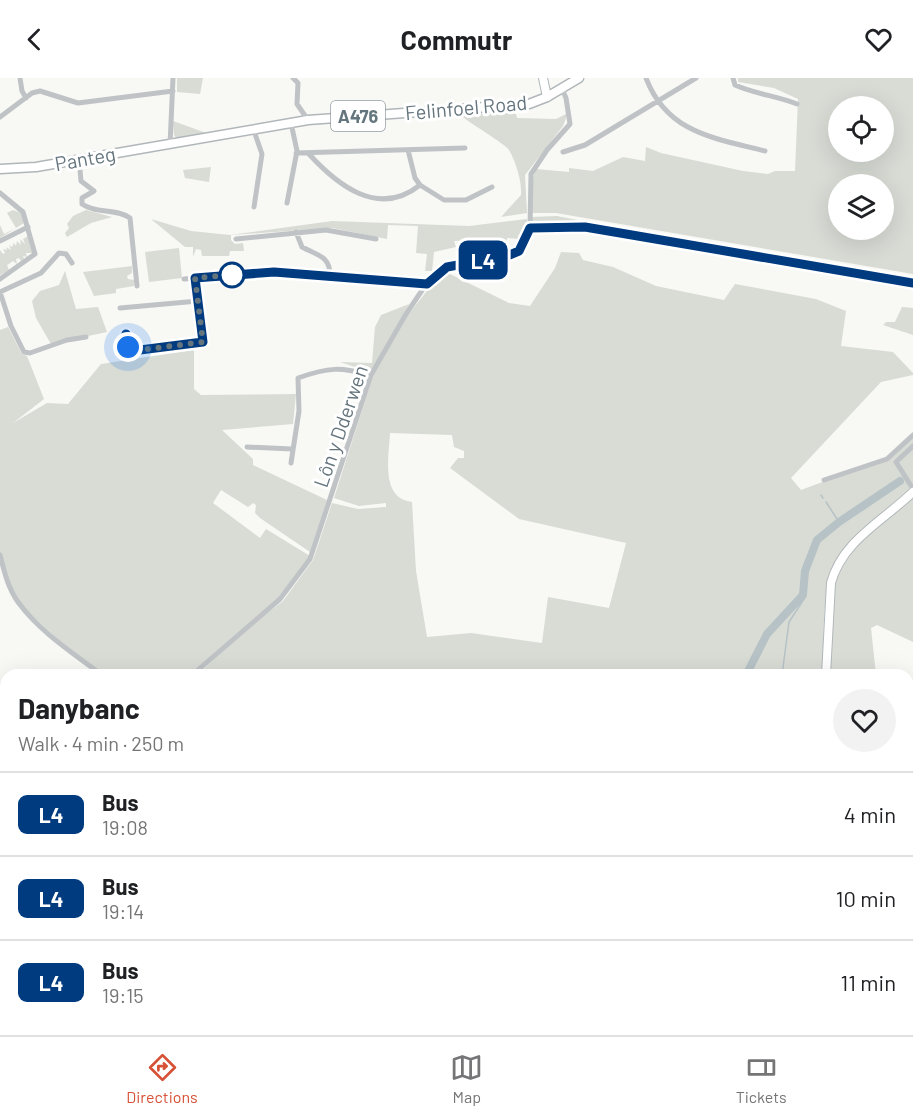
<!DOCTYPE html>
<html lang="en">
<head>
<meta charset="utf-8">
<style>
	:root { --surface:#fff; --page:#f2f2f2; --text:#202124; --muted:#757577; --line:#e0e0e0; --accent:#d65136 }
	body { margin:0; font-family:Barlow,sans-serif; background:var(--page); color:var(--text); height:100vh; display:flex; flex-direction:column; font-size:22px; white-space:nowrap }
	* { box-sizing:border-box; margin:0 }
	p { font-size:20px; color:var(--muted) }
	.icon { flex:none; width:33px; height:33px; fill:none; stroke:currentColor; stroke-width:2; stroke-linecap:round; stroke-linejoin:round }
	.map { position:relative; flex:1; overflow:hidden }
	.panel { position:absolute; left:0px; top:591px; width:914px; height:366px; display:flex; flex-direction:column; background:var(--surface); border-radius:18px 18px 0 0; box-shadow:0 6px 24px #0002 }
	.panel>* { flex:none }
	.badge { padding:0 12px; border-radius:9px; font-size:21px; line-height:39px }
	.buttons { position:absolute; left:828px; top:18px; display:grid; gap:12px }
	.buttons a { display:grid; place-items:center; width:66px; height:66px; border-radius:50%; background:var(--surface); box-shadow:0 6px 24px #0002; font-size:30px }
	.you { position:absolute; width:30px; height:30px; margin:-15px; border:4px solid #fff; border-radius:50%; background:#1a73e8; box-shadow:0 0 0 9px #1a73e833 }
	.map>.badge { position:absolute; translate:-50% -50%; box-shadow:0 0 0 3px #fff }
	.round { display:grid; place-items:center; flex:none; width:63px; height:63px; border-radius:32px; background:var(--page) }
	.headline { display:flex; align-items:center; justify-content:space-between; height:102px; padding:0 18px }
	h1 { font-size:28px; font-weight:700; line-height:45px }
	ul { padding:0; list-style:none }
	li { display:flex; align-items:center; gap:18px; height:84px; padding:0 18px; border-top:2px solid var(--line) }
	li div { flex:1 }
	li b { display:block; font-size:22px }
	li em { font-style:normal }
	li .badge { min-width:66px; font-weight:700; text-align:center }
	header { display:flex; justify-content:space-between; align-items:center; height:78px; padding:0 18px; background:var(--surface); font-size:27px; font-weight:700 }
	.menu { display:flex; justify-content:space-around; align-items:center; height:84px; border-top:2px solid var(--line); background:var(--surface); font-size:16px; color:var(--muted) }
	.menu a { display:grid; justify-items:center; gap:3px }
	.menu .on { color:var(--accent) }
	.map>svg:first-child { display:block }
	.green { fill:#d8dcd5; fill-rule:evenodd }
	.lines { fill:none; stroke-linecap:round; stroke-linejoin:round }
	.stream { stroke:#b6c2c6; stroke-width:1.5 }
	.river { stroke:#b6c2c6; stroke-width:8 }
	.secondary-casing { stroke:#b1b7bb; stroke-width:10 }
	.primary-casing { stroke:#b0b6b9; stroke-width:11 }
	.street { stroke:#bfc3c6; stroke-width:5 }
	.secondary { stroke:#fff; stroke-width:8 }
	.primary { stroke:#fff; stroke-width:8 }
	.line-casing { stroke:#fff; stroke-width:14 }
	.line { stroke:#003b80; stroke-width:9 }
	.walk { stroke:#65757e; stroke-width:6; stroke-dasharray:0 10.8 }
	.stop-dot { fill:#fff; stroke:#003b80; stroke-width:3 }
	.labels { text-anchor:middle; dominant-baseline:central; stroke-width:6; stroke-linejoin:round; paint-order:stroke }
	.shield { fill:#fff; stroke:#939ea5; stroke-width:1.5 }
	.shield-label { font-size:18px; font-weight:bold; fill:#65757e }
	.street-label { font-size:20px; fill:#65757e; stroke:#fff }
</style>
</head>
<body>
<header><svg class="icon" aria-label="back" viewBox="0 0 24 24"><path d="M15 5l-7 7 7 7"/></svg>Commutr<svg class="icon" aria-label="heart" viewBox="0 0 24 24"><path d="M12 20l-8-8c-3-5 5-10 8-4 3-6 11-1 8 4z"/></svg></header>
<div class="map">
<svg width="913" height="957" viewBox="0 0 913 957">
	<rect width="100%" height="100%" fill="#f8f8f5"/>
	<path class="green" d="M177 0H203L200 16 177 14Z
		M738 0H913V196L556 135H531L530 109 536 91 569 94V90L593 93 623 79 645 83 646 69 661 75 743 93 768 96 775 93H795L798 21 774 10 738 4ZM838 28H884V74H838ZM838 106H884V152H838Z
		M515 32 517 40 556 41 568 35 563 48 525 97 527 135 501 139 521 117C522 104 516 84 509 72 504 65 469 45 459 36Z
		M173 43 209 56 177 61 174 57Z
		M211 89 209 104 185 100 183 92Z
		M13 132 21 135 24 145 0 160V147L4 156 16 150 7 135Z
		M86 132 112 139 91 145 67 159 65 155 69 150 67 146 73 138Z
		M557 138 587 144 586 146 538 147 532 145 531 139Z
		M151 141 191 153 230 157 332 143 469 148 527 141V144L525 162 519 172V161L507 160V178L470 182 469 179 479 175 474 162 454 163 456 169 434 174 432 193H425L427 176 416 175 418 148 388 147 387 161 332 150 231 157V162L235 166 243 165 244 173H230L229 178H202L201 172 196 171 193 179V169H185Z
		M28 158 33 175H26L27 179 23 178 24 181 21 183 19 180 16 181 17 186 13 183 7 187 9 192 0 197V172L3 176 5 175 3 171 7 172 6 169 11 172 9 167 12 169 14 165 16 168 17 163 21 167 20 161 25 166 23 161Z
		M672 160 913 201V203L672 161Z
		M179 170 182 200 149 204 145 174Z
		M561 174 579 175 583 182 613 189 656 208 724 222 735 206 816 221 846 233 841 268 893 274 913 295V297L881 304 791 400 801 412 892 378 913 357V564L877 547 871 550 876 597H826L831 505 843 476C819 498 825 564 823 597H197L248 550 283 523 313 482 332 425 358 431 386 429V425L359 428 334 420 373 298 408 237 430 209 448 195 509 225 530 228 555 190ZM390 355 452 357 454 369 464 373V380H458L450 390 519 441 626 465 609 530 548 519 542 565 471 555 427 559 416 493 412 424C380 421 389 378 390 355Z
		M132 188V195L127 198 128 201 134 202V208L116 211V215L94 218 83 194Z
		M65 193 76 231 98 229 107 254 51 266 36 240 32 223 40 213 59 207Z
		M409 226 373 290 367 293 340 284 372 285 375 249 381 237Z
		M902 229 913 230V257L883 247 886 244H895Z
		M8 249 22 276 27 278 44 321 13 345 47 325 68 326 101 286 194 272V311L201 317 296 316 293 346 222 352 253 381V387L327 422 310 474 260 440 255 435 256 427 253 425 248 429 221 412 213 425 260 460 266 451 310 478 278 520 188 597H104L70 573 18 524 0 481V252Z
		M908 650 913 652V873L908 865Z
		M0 855 6 859V951H43L40 957H0Z
		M431 951H843L851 957H428Z"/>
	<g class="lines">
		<path class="stream" d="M821 417 823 420
			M826 424 839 444
			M782 597 789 544 804 521
			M547 957 548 951"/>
		<path class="river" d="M746 597 767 556 803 517 805 493 817 462 839 444 900 403"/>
		<defs>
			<path id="secondary" d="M543 0 547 19
				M826 597 831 505C842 463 883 443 913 414
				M908 870 913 878"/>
			<path id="primary" d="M0 91 36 89 308 42 529 26 547 19 579 0"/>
		</defs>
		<use href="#secondary" class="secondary-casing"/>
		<use href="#primary" class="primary-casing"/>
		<path class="street" d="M20 0 22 13 26 20
			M293 0 298 5 297 26 308 42
			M646 0C667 55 714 60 765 73
			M733 0 735 7C755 16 777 18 797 26
			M0 39 32 15 40 13 78 25 173 13
			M170 67 173 0
			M408 72 415 100 420 107 444 122H466L492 109
			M563 74 585 67 696 0
			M296 75 465 70
			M308 75C338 108 379 140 420 107
			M79 81 81 103 94 113 82 120V126C96 136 116 130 130 140L137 208
			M0 115 23 134 35 176 0 201
			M287 125 297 73 291 45
			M254 129 262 76 254 53
			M530 150 585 149 913 205
			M296 154 302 169C317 177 330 178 330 197
			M236 161 326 152 376 161
			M0 163 28 149
			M184 201 274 194 427 205
			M0 214 11 248 24 274 30 275 67 262 86 259
			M0 214 41 195 59 175 66 176 72 185
			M120 230 198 223
			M126 256 128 269 132 273 203 264 195 200
			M913 368 896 384 913 411
			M247 369 292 371
			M291 385 299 333 298 300C329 289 340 289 371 297
			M824 402 887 381 913 357
			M0 477C4 493 8 510 18 524 40 554 73 575 102 597
			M192 597 280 521 310 481 371 297 406 236 427 205 447 189 507 179 519 173 530 150 531 96 547 72 570 46 566 20 562 11
			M908 949 913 953
			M43 957 46 951"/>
		<use href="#secondary" class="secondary"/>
		<use href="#primary" class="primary"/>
	</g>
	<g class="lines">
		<defs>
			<path id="line" d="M126 256 128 269 132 273 203 264 195 200 274 194 427 206 447 189 507 178 519 173 530 150 585 149 913 205"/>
		</defs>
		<use href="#line" class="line-casing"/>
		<use href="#line" class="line"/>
		<path class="walk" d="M128 269 132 273 203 264 195 200 232 197"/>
	</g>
	<circle class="stop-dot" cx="232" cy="197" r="12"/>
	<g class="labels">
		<rect class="shield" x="331" y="23" width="54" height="30" rx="4.5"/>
		<g class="shield-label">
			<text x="358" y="38">A476</text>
		</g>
		<g class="street-label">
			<text transform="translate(466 29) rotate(-5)">Felinfoel Road</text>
			<text transform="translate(85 80) rotate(-10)">Panteg</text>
			<text transform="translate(340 348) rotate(-71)">Lôn y Dderwen</text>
		</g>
	</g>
</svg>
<div class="buttons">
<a><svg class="icon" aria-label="locate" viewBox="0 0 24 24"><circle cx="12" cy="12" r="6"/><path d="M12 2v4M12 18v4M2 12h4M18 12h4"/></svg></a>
<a><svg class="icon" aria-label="layers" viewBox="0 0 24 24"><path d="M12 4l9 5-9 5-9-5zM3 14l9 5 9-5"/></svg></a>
</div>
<div class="you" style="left:128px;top:269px"></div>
<b class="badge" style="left:483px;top:182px;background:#003b80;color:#fff">L4</b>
<section class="panel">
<div class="headline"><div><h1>Danybanc</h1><p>Walk · 4 min · 250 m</p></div><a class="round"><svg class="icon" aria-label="heart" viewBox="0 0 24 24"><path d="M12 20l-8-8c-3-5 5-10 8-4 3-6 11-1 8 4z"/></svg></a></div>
<ul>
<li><span class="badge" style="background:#003b80;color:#fff">L4</span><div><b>Bus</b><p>19:08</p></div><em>4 min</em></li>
<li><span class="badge" style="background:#003b80;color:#fff">L4</span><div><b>Bus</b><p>19:14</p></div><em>10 min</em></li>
<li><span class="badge" style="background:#003b80;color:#fff">L4</span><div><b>Bus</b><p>19:15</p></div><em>11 min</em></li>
</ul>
</section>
</div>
<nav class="menu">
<a class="on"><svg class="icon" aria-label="directions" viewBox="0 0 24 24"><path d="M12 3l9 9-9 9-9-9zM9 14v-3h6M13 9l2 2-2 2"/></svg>Directions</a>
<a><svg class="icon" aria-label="map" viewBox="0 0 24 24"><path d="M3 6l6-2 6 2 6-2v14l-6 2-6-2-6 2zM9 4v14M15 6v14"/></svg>Map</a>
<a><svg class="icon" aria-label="tickets" viewBox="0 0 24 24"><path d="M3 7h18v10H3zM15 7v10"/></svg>Tickets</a>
</nav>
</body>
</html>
